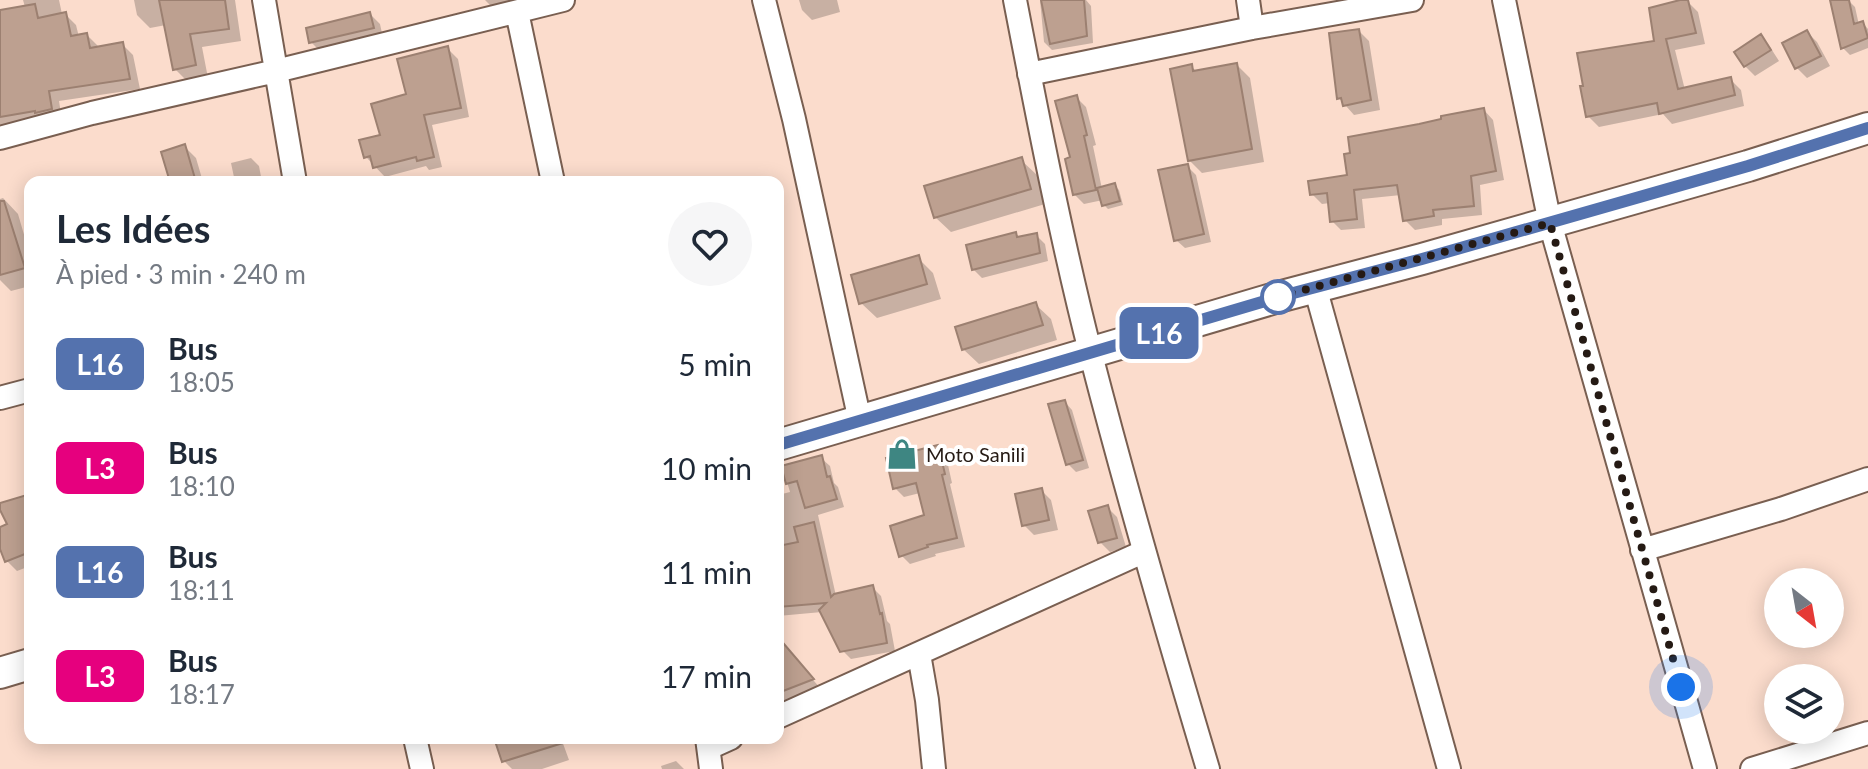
<!DOCTYPE html>
<html lang="fr">
<head>
<meta charset="utf-8">
<style>
	:root { --surface:#fff; --page:#f6f6f7; --text:#1f2937; --muted:#747a83 }
	body { margin:0; font-family:Lato,sans-serif; background:var(--page); color:var(--text); height:100vh; display:flex; flex-direction:column; font-size:30px; white-space:nowrap }
	* { box-sizing:border-box; margin:0 }
	p { font-size:26px; color:var(--muted) }
	.icon { flex:none; width:44px; height:44px; fill:none; stroke:currentColor; stroke-width:2; stroke-linecap:round; stroke-linejoin:round }
	.map { position:relative; flex:1; overflow:hidden }
	.sheet { position:absolute; left:24px; top:176px; width:760px; height:568px; display:flex; flex-direction:column; background:var(--surface); border-radius:16px; box-shadow:0 4px 20px #0003 }
	.sheet>* { flex:none }
	.badge { padding:0 16px; border-radius:12px; font-size:28px; line-height:52px }
	.needle { width:52px; rotate:149deg }
	.tools { position:absolute; left:1764px; top:568px; display:grid; gap:16px }
	.tools a { display:grid; place-items:center; width:80px; height:80px; border-radius:50%; background:var(--surface); box-shadow:0 4px 20px #0003; font-size:40px }
	.you { position:absolute; width:40px; height:40px; margin:-20px; border:6px solid #fff; border-radius:50%; background:#1a73e8; box-shadow:0 0 0 12px #1a73e833 }
	.map>.badge { position:absolute; translate:-50% -50%; box-shadow:0 0 0 4px #fff }
	.round { display:grid; place-items:center; flex:none; width:84px; height:84px; border-radius:42px; background:var(--page) }
	.summary { display:flex; align-items:center; justify-content:space-between; height:136px; padding:0 32px }
	h1 { font-size:38px; font-weight:700; line-height:60px }
	ul { padding:0; list-style:none }
	li { display:flex; align-items:center; gap:24px; height:104px; padding:0 32px }
	li div { flex:1 }
	li b { display:block; font-size:30px }
	li em { font-style:normal }
	li .badge { min-width:88px; font-weight:700; text-align:center }
	.map>svg:first-child { display:block }
	.shadow { fill:#0003 }
	.building { fill:#bda090; stroke:#9c8071; stroke-width:2 }
	.lines { fill:none; stroke-linecap:round; stroke-linejoin:round }
	.street-casing { stroke:#795f51; stroke-width:26 }
	.secondary-casing { stroke:#795f51; stroke-width:34 }
	.street { stroke:#fff; stroke-width:22 }
	.secondary { stroke:#fff; stroke-width:30 }
	.line-casing { stroke:#fff; stroke-width:18 }
	.line { stroke:#5472ae; stroke-width:12 }
	.walk { stroke:#251a14; stroke-width:8; stroke-dasharray:0 14.4 }
	.stop-dot { fill:#fff; stroke:#5472ae; stroke-width:4 }
	.labels { text-anchor:middle; dominant-baseline:central; stroke-width:8; stroke-linejoin:round; paint-order:stroke }
	.poi-label { font-size:20px; fill:#251a14; stroke:#fff; text-anchor:start }
</style>
</head>
<body>
<div class="map">
<svg width="1868" height="769" viewBox="0 0 1868 769">
	<rect width="100%" height="100%" fill="#fbdccc"/>
	<path class="shadow" d="M23 0H59L62 14H65L76 25 79 37 87 35 98 46V49L122 44 133 55 140 89 59 101 62 120 0 129V11L25 7Z
		M134 0H235L241 41 202 47 208 78 188 82 175 69 166 25 150 28 137 15Z
		M485 0H526L494 9Z
		M799 0H837L840 12 812 20 802 10Z
		M1040 0H1086L1091 6 1093 43 1052 50 1044 42Z
		M1845 0H1848L1855 7 1859 25 1863 23 1868 29V48L1850 55 1843 48Z
		M1687 1 1698 12 1705 44 1675 50 1685 90 1730 79 1741 90 1744 106 1672 124 1663 114 1599 127 1588 116 1657 43Z
		M370 14 380 24 383 38 321 52 311 42Z
		M1359 31 1369 41 1380 110 1354 115 1339 98Z
		M1807 32 1817 42 1830 66 1807 78 1797 68 1784 44Z
		M1760 37 1770 47 1779 61 1755 76 1745 66Z
		M448 49 458 59 469 117 432 125 442 167 429 170 426 166 385 177 366 157 382 136 408 96Z
		M1237 65 1250 78 1264 162 1202 173 1189 160 1191 66 1197 72Z
		M1076 97 1086 107 1096 145 1093 146 1102 189 1115 186 1119 190 1123 205 1108 209 1104 205 1103 200 1084 204 1074 194 1073 159Z
		M1484 110 1493 120 1504 180 1480 185 1482 215 1442 219V225L1415 230 1405 220 1401 195 1362 199 1365 228 1341 230 1332 221 1330 203 1322 204 1312 194 1349 177 1419 126Z
		M185 147 196 158 203 182H172Z
		M251 158 259 166 262 182H235L231 163Z
		M1021 160 1037 175 1045 204 951 232 935 217Z
		M1187 166 1196 175 1211 242 1185 248 1176 240Z
		M3 198 18 214 30 255V286L11 291 0 280V199Z
		M1015 235 1019 239 1036 235 1045 244 1048 261 982 278 973 269Z
		M918 258 933 273 941 299 877 318 861 303Z
		M1035 304 1051 319 1057 340 979 364 963 349Z
		M1065 402 1072 410 1089 468 1076 472 1068 464Z
		M937 447 946 456 952 483 950 484 965 547 935 554 936 556 910 564 901 555 926 517 920 493 904 497 895 488Z
		M821 458 830 466 834 483 838 487 844 507 818 515 836 596 872 587 881 596 887 621 890 624 895 651 851 659 842 650 822 612 778 616V495L790 492 783 468Z
		M1041 490 1051 500 1058 530 1034 535 1024 525Z
		M30 496V566L17 571 7 561 0 543V529L9 526Z
		M1107 507 1117 517 1126 547 1110 552 1100 542Z
		M778 657 794 658 821 689 778 706Z
		M497 738H561L569 760 542 769H512L504 761Z
		M676 761 684 769H662L661 766Z"/>
	<path class="building" d="M159 0H225L229 29 190 34 196 65 173 70Z
		M1041 0H1084L1087 36 1050 44Z
		M1680 0H1688L1696 33 1666 39 1678 89 1731 77 1735 95 1659 114 1657 103 1586 117 1580 86H1583L1577 53 1654 41 1649 8Z
		M1830 0H1849L1854 24 1863 21 1868 38 1841 49Z
		M35 4 38 18 66 12 71 36 87 33 90 48 123 42 130 79 49 91 52 109 35 113V111L0 117V10Z
		M370 12 374 28 309 43 306 28Z
		M1359 29 1371 100 1343 106 1341 98 1337 99 1329 33Z
		M1807 30 1821 56 1795 69 1782 43Z
		M1761 34 1771 50 1744 67 1734 52Z
		M448 46 461 108 424 115 434 157 417 161 416 157 373 168 370 156 364 158 359 140 380 135 371 104 406 94 397 59Z
		M1237 63 1252 149 1188 161 1170 69 1192 64 1193 71Z
		M1077 95 1087 135 1084 136 1096 190 1073 195 1065 159 1070 157 1055 101Z
		M1484 108 1496 171 1471 176 1474 206 1433 210 1434 216 1403 221 1397 185 1354 190 1357 219 1330 222 1327 193 1310 195 1308 181 1347 175 1344 154 1350 153 1348 137 1419 124 1441 119V116Z
		M185 144 196 182H170L161 152Z
		M1022 157 1031 189 934 218 924 186Z
		M1188 164 1204 234 1174 241 1158 170Z
		M1115 183 1120 201 1102 206 1097 188Z
		M0 201H4L25 268 0 275Z
		M1016 232 1017 237 1037 233 1040 253 972 270 966 245Z
		M919 255 927 284 859 304 851 275Z
		M1036 302 1043 325 962 350 955 327Z
		M1065 400 1083 460 1066 465 1048 404Z
		M938 445 945 474 942 475 957 538 927 545 928 547 899 557 890 526 924 515 916 483 893 489 886 458Z
		M822 455 827 477 830 476 837 499 805 508 797 481 786 484 781 466Z
		M1042 488 1049 520 1022 526 1015 494Z
		M30 494V552L5 562 0 549V527L7 524 0 510V503Z
		M1108 505 1117 538 1098 543 1088 511Z
		M814 522 831 597 834 594 873 585 880 614 882 613 887 643 840 652 819 610 826 603 778 607V546L798 542 794 527Z
		M778 637 814 679 778 693Z
		M494 738H565L566 742 502 762Z"/>
	<g class="lines">
		<defs>
			<path id="street" d="M264 0 295 182
				M764 0 794 119 860 421
				M1015 0C1038 119 1061 238 1091 355 1127 494 1167 632 1208 769
				M1248 0 1252 28
				M1504 0 1550 223 1705 769
				M517 12 553 182
				M1029 74 1252 28 1412 0
				M0 138 92 113 276 71 563 0
				M1315 287 1449 769
				M0 398 30 390
				M1642 550 1781 509 1868 479
				M919 654 927 700 934 769
				M778 717 1143 552
				M415 738 422 769
				M707 738 711 769
				M709 748 731 738
				M1752 769 1868 733"/>
			<path id="secondary" d="M778 445 1282 296 1422 259 1748 166 1868 128
				M0 673 30 664"/>
		</defs>
		<use href="#street" class="street-casing"/>
		<use href="#secondary" class="secondary-casing"/>
		<use href="#street" class="street"/>
		<use href="#secondary" class="secondary"/>
	</g>
	<g class="lines">
		<defs>
			<path id="line" d="M778 445 1282 296 1422 259 1748 166 1868 128"/>
		</defs>
		<use href="#line" class="line-casing"/>
		<use href="#line" class="line"/>
		<path class="walk" d="M1278 297 1550 223 1681 687"/>
	</g>
	<defs>
		<symbol id="shop-bare" viewBox="-9 -9 18 18"><path d="M-5-2.5h2.3a2.7 3.5 0 0 1 5.4 0H5L5.5 6h-11ZM-1.5-2.5h3a1.5 2.3 0 0 0-3 0Z" fill="#3e8682" stroke="#fff" stroke-width="2.5" paint-order="stroke"/></symbol>
	</defs>
	<g fill-rule="evenodd">
		<use href="#shop-bare" x="880" y="432" width="44" height="44"/>
	</g>
	<circle class="stop-dot" cx="1278" cy="297" r="16"/>
	<g class="labels">
		<g class="poi-label">
			<text x="926" y="454">Moto Sanili</text>
		</g>
	</g>
</svg>
<div class="tools">
<a><svg class="needle" viewBox="-14 -14 28 28"><path d="M0-13l5 13h-10z" fill="#e53935"/><path d="M0 13l5-13h-10z" fill="#747a83"/></svg></a>
<a><svg class="icon" aria-label="layers" viewBox="0 0 24 24"><path d="M12 4l9 5-9 5-9-5zM3 14l9 5 9-5"/></svg></a>
</div>
<div class="you" style="left:1681px;top:687px"></div>
<b class="badge" style="left:1159px;top:333px;background:#5472ae;color:#fff">L16</b>
<section class="sheet">
<div class="summary"><div><h1>Les Idées</h1><p>À pied · 3 min · 240 m</p></div><a class="round"><svg class="icon" aria-label="heart" viewBox="0 0 24 24"><path d="M12 20l-8-8c-3-5 5-10 8-4 3-6 11-1 8 4z"/></svg></a></div>
<ul>
<li><span class="badge" style="background:#5472ae;color:#fff">L16</span><div><b>Bus</b><p>18:05</p></div><em>5 min</em></li>
<li><span class="badge" style="background:#e6007e;color:#fff">L3</span><div><b>Bus</b><p>18:10</p></div><em>10 min</em></li>
<li><span class="badge" style="background:#5472ae;color:#fff">L16</span><div><b>Bus</b><p>18:11</p></div><em>11 min</em></li>
<li><span class="badge" style="background:#e6007e;color:#fff">L3</span><div><b>Bus</b><p>18:17</p></div><em>17 min</em></li>
</ul>
</section>
</div>
</body>
</html>
